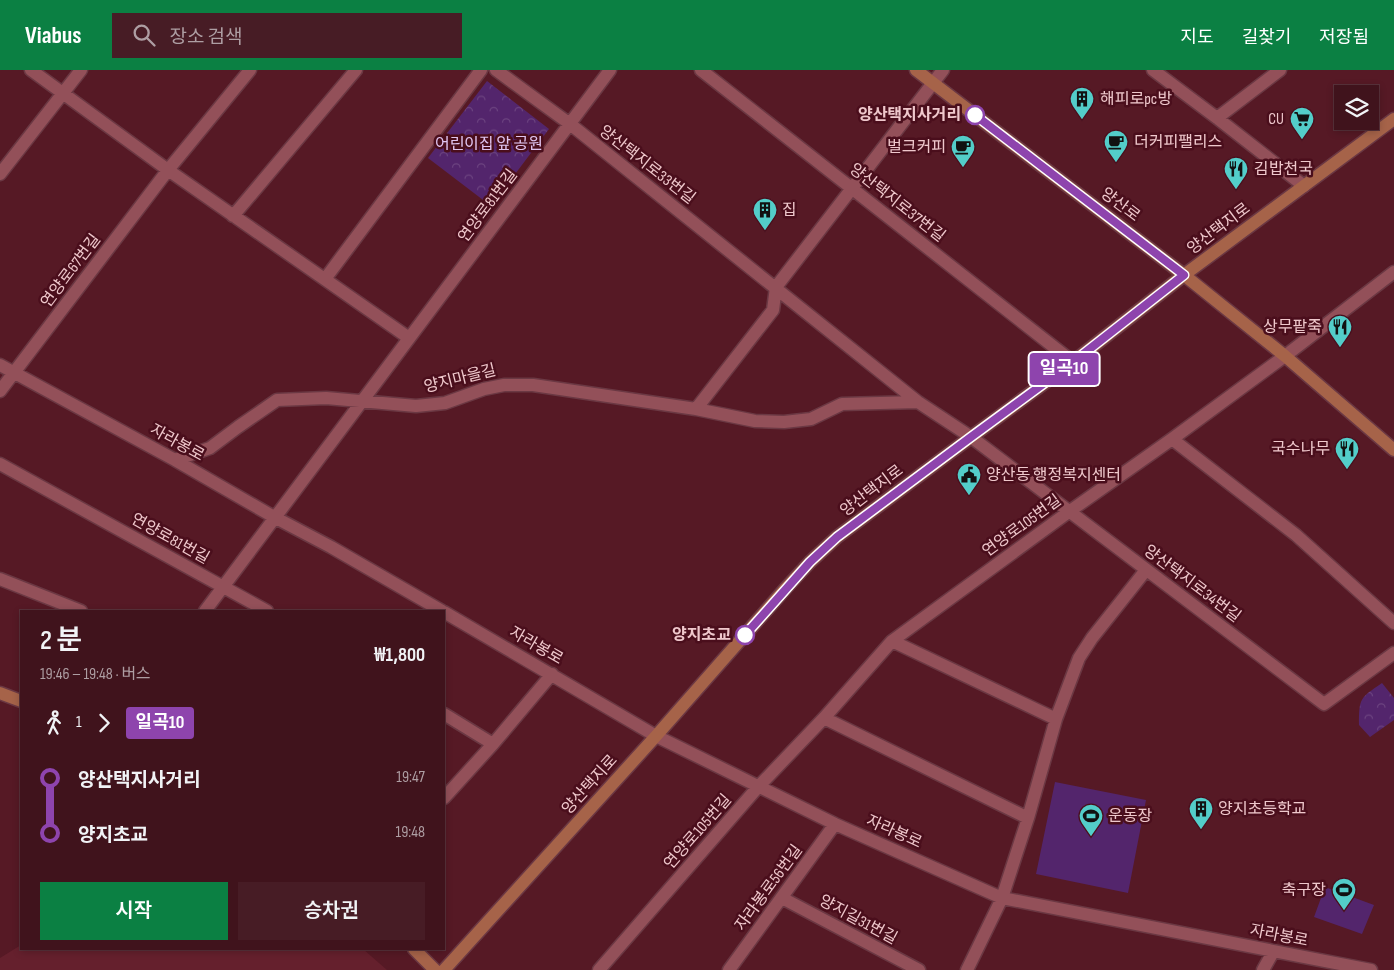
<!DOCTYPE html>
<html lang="ko">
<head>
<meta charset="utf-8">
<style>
	:root { --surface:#40131c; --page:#471c25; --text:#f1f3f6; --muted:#ae9ea3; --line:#59323b; --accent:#0b8043 }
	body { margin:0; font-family:"Sofia Sans Condensed","Noto Sans KR",sans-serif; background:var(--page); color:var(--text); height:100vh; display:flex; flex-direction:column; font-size:19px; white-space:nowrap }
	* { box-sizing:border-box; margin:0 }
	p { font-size:16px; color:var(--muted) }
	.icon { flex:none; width:28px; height:28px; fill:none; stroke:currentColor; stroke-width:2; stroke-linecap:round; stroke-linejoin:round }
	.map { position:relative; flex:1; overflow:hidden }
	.drawer { position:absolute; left:20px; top:540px; width:425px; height:340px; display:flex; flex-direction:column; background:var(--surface); border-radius:0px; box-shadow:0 2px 8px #0003,0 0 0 1px var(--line) }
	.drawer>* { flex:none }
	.badge { padding:0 10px; border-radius:4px; font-size:18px; line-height:32px }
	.fabs { position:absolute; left:1334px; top:15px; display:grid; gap:10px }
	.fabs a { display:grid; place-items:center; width:45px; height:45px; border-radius:0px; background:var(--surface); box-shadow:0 2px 8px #0003,0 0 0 1px var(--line); font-size:25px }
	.map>.badge { position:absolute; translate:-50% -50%; box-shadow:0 0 0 2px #fff }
	.legs { display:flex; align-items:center; gap:8px; height:55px; padding:0 20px; font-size:16px }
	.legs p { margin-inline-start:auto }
	.headline { display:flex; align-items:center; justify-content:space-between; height:85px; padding:0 20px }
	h1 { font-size:28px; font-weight:600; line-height:38px }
	.cta { display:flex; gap:10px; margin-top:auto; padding:10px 20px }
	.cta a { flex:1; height:58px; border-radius:0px; background:var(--accent); color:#fff; font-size:20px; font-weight:600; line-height:58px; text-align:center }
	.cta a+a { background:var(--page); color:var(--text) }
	ul { padding:0 20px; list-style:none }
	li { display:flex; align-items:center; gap:18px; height:55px; font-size:19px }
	li i { display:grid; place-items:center; width:8px; height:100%; margin:0 6px; background:currentColor }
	li i::after { content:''; width:12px; height:12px; margin:-6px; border:4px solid; border-radius:50%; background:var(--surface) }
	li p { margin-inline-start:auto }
	li:first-child i { background:linear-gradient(#0000 50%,currentColor 0) }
	li:last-child i { background:linear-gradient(currentColor 50%,#0000 0) }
	header { display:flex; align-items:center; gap:30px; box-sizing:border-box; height:70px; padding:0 25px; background:var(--accent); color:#fff }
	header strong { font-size:24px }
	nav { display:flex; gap:28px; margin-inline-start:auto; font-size:18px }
	.search { width:350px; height:45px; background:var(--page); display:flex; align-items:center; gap:12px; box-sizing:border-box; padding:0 18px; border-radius:0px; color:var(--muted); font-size:19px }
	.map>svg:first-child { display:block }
	.built { fill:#65202d }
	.park { fill:url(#park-crowns) }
	.pitch { fill:#53256c }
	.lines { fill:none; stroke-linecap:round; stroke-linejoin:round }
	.street-casing { stroke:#6b3843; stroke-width:15 }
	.secondary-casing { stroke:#6b3843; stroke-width:15 }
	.street { stroke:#935059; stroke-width:12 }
	.secondary { stroke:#a66349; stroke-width:12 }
	.line-1-casing { stroke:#fff; stroke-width:11 }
	.line-1 { stroke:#8e44ad; stroke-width:8 }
	.stop-1-dot { fill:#fff; stroke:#8e44ad; stroke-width:2.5 }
	.labels { text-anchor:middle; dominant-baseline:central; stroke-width:5; stroke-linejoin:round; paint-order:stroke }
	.poi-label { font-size:16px; fill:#efc8cc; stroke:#4a0e1c; text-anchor:start }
	.stop-label { font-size:16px; font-weight:bold; fill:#efc8cc; stroke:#4a0e1c; text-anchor:end }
	.park-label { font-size:16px; fill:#e0c5f1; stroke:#4a0e1c }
	.street-label { font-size:16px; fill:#efc8cc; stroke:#4a0e1c }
</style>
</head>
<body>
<header>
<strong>Viabus</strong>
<div class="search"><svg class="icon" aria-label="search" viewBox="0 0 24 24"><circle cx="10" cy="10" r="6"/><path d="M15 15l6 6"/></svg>장소 검색</div>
<nav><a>지도</a><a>길찾기</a><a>저장됨</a></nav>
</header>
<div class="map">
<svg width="1394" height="900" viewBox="0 0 1394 900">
	<defs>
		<pattern id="park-crowns" width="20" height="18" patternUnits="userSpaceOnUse" patternTransform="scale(1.25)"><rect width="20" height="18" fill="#53256c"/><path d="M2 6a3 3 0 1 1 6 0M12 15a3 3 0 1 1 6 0" fill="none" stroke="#6c4380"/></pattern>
	</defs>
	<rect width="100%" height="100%" fill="#561925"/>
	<path class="built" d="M21 875V879H363L387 900H0V888Z"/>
	<path class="park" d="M487 11 549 59 491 136 428 88Z
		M1382 613 1394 628V650L1370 667 1359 655C1359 628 1360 628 1382 613Z"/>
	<path class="pitch" d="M1055 712 1146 730 1128 823 1036 804Z
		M1325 817 1374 835 1362 864 1314 847Z"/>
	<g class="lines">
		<defs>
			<path id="street" d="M31 0 168 100 409 268
				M496 0 570 54 918 332 971 367 1324 634 1394 583
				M701 0 1073 292
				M1153 0 1217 48 1304 116
				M1217 48 1280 0
				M0 104 81 0
				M233 146 356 0
				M325 209 481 0
				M0 295 175 390 274 447 331 477 442 541
				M0 321 168 100 250 0
				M696 339 773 240 776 217 943 0
				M1172 369 1296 465 1394 553
				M175 390 210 378 238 357 277 330 326 328 416 336 445 333 484 319 504 315H533L696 339 755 351 784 352 811 349 842 334 918 332
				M0 394 267 541
				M0 509 81 541
				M205 541 610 0
				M444 542 656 666 835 754 1002 828 1371 900
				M892 571 1056 649
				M444 644 493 674
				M824 648 1028 748
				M444 728 493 674 552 604
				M782 828 919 900
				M599 900 758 717 824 648 892 571 1070 441 1172 369 1285 286 1394 202
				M729 900 835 754
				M967 900 1002 828 1028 748 1056 649 1079 588 1092 568 1146 500
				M1263 900 1273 882"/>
			<path id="secondary" d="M916 0 1184 205 1285 286 1394 380
				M0 623 21 631
				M414 879 435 900
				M444 900 656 666 786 518 810 492 837 467 971 367 1073 292 1184 205 1394 49"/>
		</defs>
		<use href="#street" class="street-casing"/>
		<use href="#secondary" class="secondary-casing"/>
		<use href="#street" class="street"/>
		<use href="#secondary" class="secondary"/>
	</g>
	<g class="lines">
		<defs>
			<path id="line-1" d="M745 565 810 492 837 467 971 367 1073 292 1184 205 975 45"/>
		</defs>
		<use href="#line-1" class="line-1-casing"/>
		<use href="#line-1" class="line-1"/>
	</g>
	<defs>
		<symbol id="building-pin" viewBox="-11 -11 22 30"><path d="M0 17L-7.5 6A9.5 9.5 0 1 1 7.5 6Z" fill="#53cdc9" stroke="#4a0e1c"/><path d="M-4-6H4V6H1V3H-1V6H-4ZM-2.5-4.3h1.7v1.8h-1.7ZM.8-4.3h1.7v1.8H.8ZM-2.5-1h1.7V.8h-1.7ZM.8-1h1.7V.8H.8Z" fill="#111"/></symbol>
		<symbol id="supermarket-pin" viewBox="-11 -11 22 30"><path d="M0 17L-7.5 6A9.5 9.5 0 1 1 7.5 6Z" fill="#53cdc9" stroke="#4a0e1c"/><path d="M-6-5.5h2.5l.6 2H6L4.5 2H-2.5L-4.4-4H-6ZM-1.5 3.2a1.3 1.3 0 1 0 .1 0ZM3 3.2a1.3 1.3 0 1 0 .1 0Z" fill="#111"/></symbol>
		<symbol id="cafe-pin" viewBox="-11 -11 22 30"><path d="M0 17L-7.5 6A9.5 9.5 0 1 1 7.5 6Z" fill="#53cdc9" stroke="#4a0e1c"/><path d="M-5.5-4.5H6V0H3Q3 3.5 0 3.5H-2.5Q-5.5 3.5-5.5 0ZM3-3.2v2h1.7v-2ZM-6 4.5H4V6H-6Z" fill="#111"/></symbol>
		<symbol id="restaurant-pin" viewBox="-11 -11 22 30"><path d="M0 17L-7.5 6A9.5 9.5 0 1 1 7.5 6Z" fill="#53cdc9" stroke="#4a0e1c"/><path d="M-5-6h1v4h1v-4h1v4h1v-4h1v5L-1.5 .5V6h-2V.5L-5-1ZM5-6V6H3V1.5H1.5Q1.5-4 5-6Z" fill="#111"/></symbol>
		<symbol id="civic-pin" viewBox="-11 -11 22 30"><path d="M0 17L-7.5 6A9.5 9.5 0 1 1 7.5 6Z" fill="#53cdc9" stroke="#4a0e1c"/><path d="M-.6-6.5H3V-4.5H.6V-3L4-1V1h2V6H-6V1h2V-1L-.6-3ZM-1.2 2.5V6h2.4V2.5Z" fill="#111"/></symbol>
		<symbol id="stadium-pin" viewBox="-11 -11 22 30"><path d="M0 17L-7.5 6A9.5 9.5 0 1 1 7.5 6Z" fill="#53cdc9" stroke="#4a0e1c"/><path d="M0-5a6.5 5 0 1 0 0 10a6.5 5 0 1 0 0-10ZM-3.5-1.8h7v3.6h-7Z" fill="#111"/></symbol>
	</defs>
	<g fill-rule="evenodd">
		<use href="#building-pin" x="1068" y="15" width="28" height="38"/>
		<use href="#supermarket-pin" x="1288" y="35" width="28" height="38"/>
		<use href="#cafe-pin" x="1102" y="58" width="28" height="38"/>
		<use href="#cafe-pin" x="949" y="63" width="28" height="38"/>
		<use href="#restaurant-pin" x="1222" y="85" width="28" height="38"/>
		<use href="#building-pin" x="751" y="126" width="28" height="38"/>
		<use href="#restaurant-pin" x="1326" y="243" width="28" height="38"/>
		<use href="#restaurant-pin" x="1333" y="365" width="28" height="38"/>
		<use href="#civic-pin" x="955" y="391" width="28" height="38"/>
		<use href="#building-pin" x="1187" y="725" width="28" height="38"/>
		<use href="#stadium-pin" x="1077" y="732" width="28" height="38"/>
		<use href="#stadium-pin" x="1330" y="806" width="28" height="38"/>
	</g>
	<g class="stop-1-dot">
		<circle cx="975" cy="45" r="9"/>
		<circle cx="745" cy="565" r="9"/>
	</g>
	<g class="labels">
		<g class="poi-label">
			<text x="1100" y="29">해피로pc방</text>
			<text x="1284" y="49" text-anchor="end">CU</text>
			<text x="1134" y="72">더커피팰리스</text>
			<text x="946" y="77" text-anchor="end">벌크커피</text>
			<text x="1254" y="99">김밥천국</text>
			<text x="782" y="140">집</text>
			<text x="1322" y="257" text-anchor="end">상무팥죽</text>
			<text x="1330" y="379" text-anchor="end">국수나무</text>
			<text x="986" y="405">양산동 행정복지센터</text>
			<text x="1218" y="739">양지초등학교</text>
			<text x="1108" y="746">운동장</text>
			<text x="1326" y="820" text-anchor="end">축구장</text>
		</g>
		<g class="stop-label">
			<text x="961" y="45">양산택지사거리</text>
			<text x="731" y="565">양지초교</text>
		</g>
		<g class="park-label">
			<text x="489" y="74">어린이집 앞 공원</text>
		</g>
		<g class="street-label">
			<text transform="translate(647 95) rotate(38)">양산택지로33번길</text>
			<text transform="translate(897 133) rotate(38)">양산택지로37번길</text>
			<text transform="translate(1120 135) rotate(37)">양산로</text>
			<text transform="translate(488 136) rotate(-53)">연양로81번길</text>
			<text transform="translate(1219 159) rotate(-37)">양산택지로</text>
			<text transform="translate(71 201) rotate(-53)">연양로67번길</text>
			<text transform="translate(460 309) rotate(-14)">양지마을길</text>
			<text transform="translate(177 373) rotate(29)">자라봉로</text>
			<text transform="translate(872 421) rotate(-37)">양산택지로</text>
			<text transform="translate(1022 456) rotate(-36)">연양로105번길</text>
			<text transform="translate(170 469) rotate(29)">연양로81번길</text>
			<text transform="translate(1192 514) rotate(37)">양산택지로34번길</text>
			<text transform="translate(536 576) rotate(30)">자라봉로</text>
			<text transform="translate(590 715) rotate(-48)">양산택지로</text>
			<text transform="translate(698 762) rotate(-49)">연양로105번길</text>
			<text transform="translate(894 762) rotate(24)">자라봉로</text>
			<text transform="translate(769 818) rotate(-54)">자라봉로56번길</text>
			<text transform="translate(858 850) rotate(28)">양지길31번길</text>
			<text transform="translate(1279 866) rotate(11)">자라봉로</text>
		</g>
	</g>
</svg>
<div class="fabs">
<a><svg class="icon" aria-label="layers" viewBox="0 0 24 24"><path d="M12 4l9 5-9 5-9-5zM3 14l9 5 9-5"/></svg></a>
</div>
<b class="badge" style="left:1064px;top:299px;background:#8e44ad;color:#fff">일곡10</b>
<section class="drawer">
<div class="headline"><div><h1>2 분</h1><p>19:46 – 19:48 · 버스</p></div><b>₩1,800</b></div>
<div class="legs"><svg class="icon" aria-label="walk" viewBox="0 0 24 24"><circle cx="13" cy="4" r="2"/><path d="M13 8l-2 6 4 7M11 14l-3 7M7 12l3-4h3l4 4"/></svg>1<svg class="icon" aria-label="forward" viewBox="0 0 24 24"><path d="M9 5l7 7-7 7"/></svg><b class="badge" style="background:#8e44ad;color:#fff">일곡10</b></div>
<ul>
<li><i style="color:#8e44ad"></i><b>양산택지사거리</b><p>19:47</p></li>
<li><i style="color:#8e44ad"></i><b>양지초교</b><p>19:48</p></li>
</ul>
<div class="cta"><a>시작</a><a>승차권</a></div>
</section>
</div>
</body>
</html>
